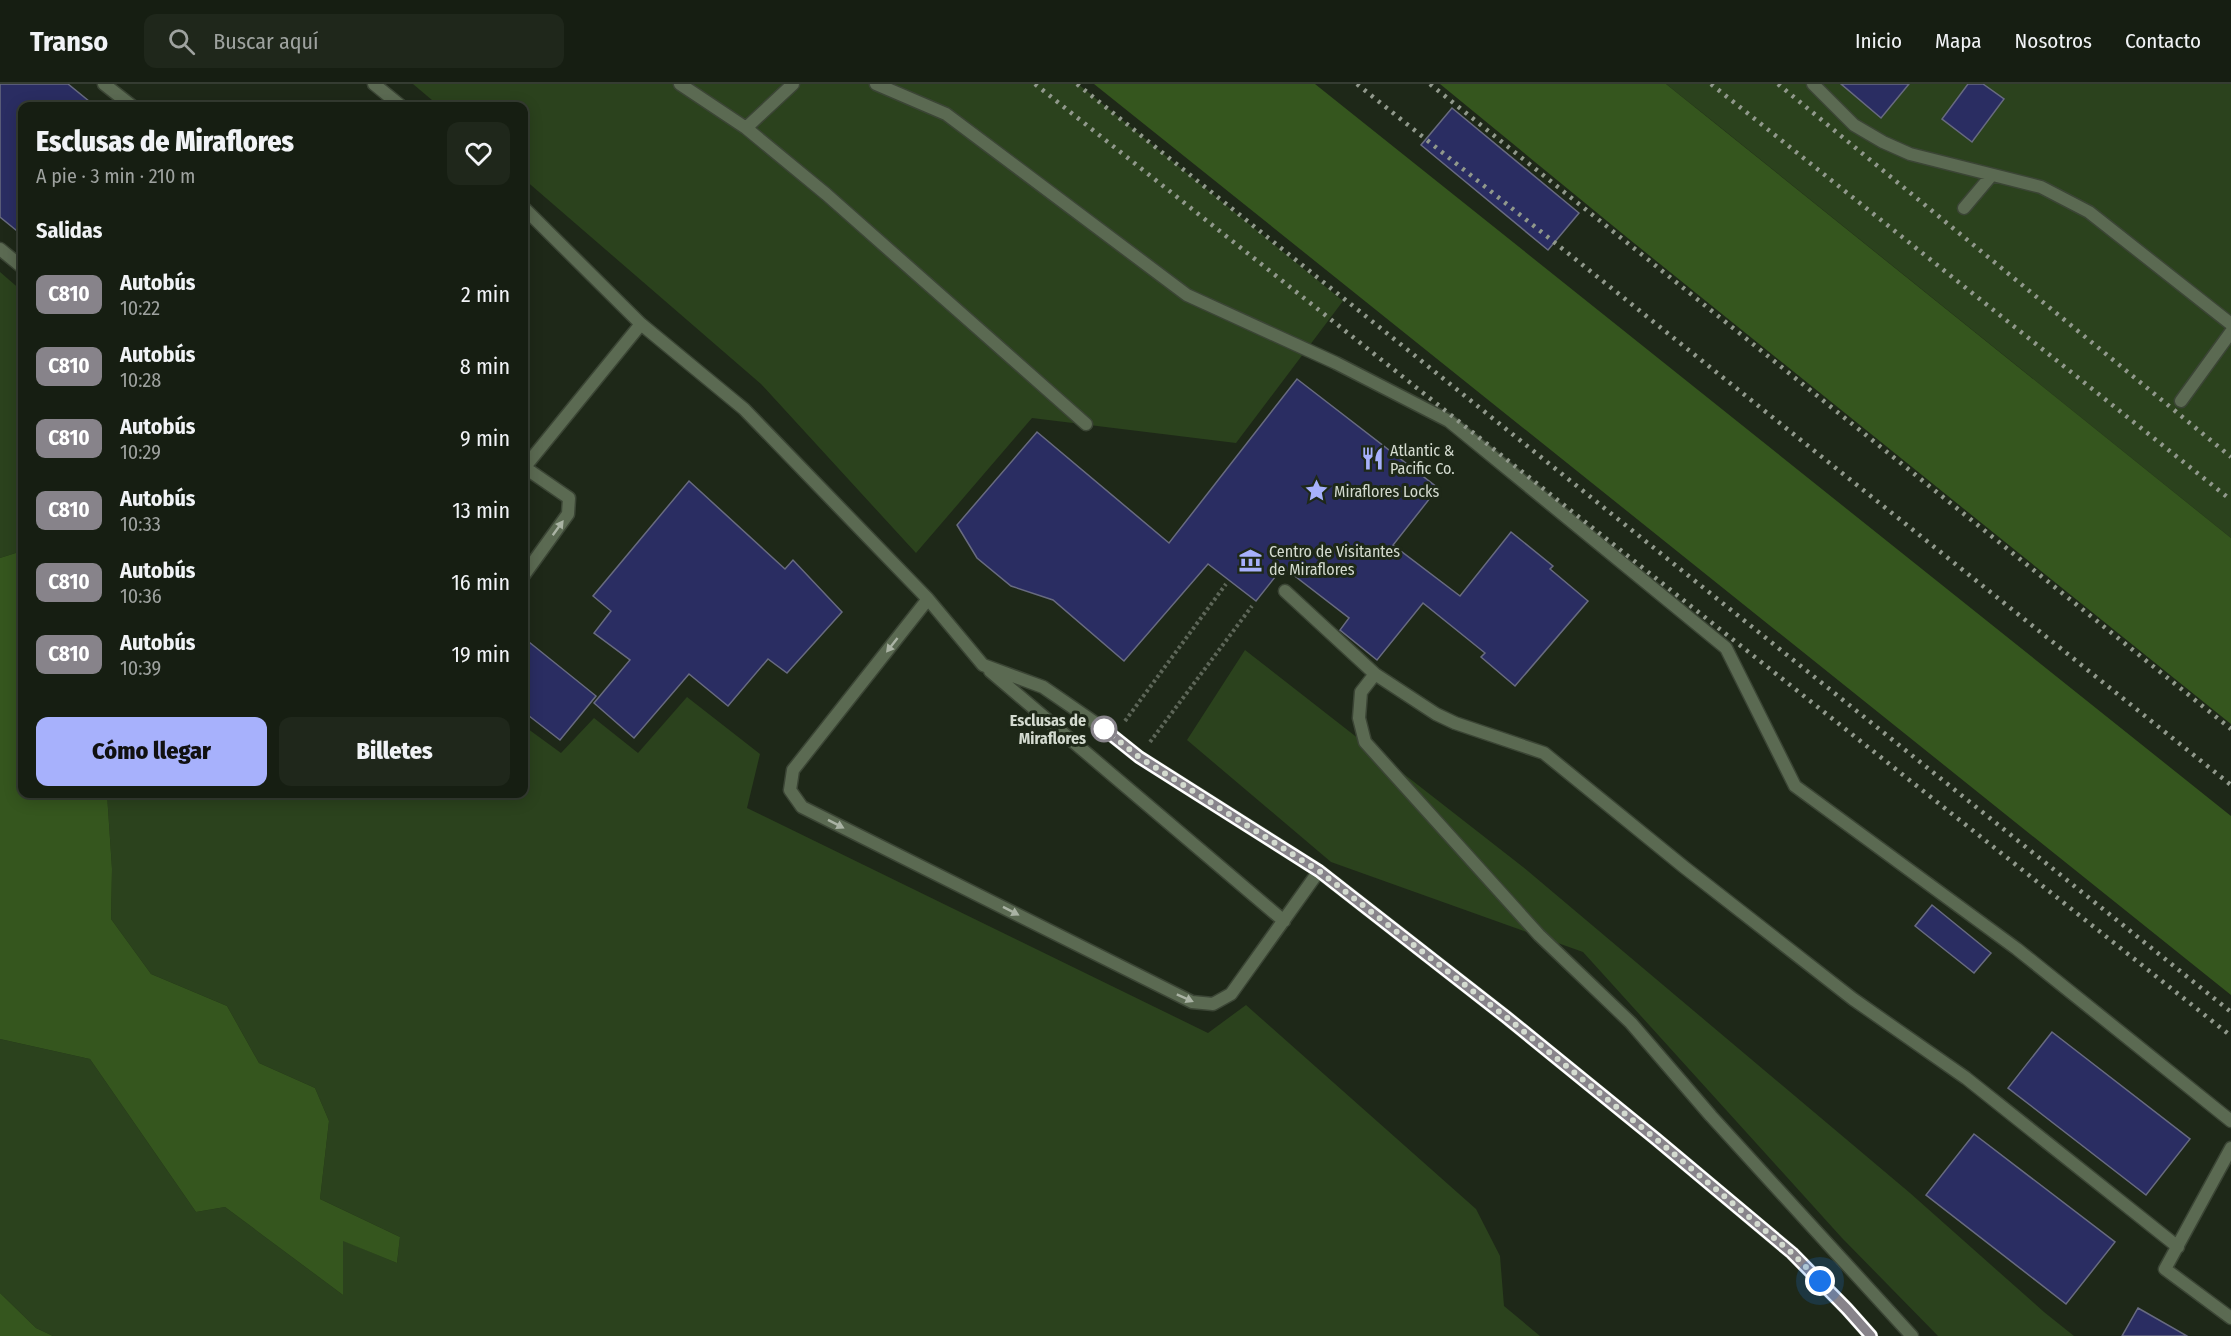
<!DOCTYPE html>
<html lang="es">
<head>
<meta charset="utf-8">
<style>
	:root { --surface:#161e12; --page:#1f271b; --text:#f1f3f6; --muted:#9ea29f; --line:#353c32; --accent:#a7b1fc }
	body { margin:0; font-family:"Fira Sans Condensed",sans-serif; background:var(--page); color:var(--text); height:100vh; display:flex; flex-direction:column; font-size:22px; white-space:nowrap }
	* { box-sizing:border-box; margin:0 }
	p { font-size:20px; color:var(--muted) }
	.icon { flex:none; width:33px; height:33px; fill:none; stroke:currentColor; stroke-width:2; stroke-linecap:round; stroke-linejoin:round }
	.map { position:relative; flex:1; overflow:hidden }
	.details { position:absolute; left:18px; top:18px; width:510px; height:696px; display:flex; flex-direction:column; background:var(--surface); border-radius:12px; box-shadow:0 3px 15px #0003,0 0 0 2px var(--line) }
	.details>* { flex:none }
	.badge { padding:0 12px; border-radius:9px; font-size:21px; line-height:39px }
	.you { position:absolute; width:30px; height:30px; margin:-15px; border:4px solid #fff; border-radius:50%; background:#1a73e8; box-shadow:0 0 0 9px #1a73e833 }
	.map>.badge { position:absolute; translate:-50% -50%; box-shadow:0 0 0 3px #fff }
	h2 { padding:0 18px; font-size:22px; line-height:54px }
	.round { display:grid; place-items:center; flex:none; width:63px; height:63px; border-radius:12px; background:var(--page) }
	.summary { display:flex; align-items:center; justify-content:space-between; height:102px; padding:0 18px }
	h1 { font-size:28px; font-weight:800; line-height:45px }
	.cta { display:flex; gap:12px; margin-top:auto; padding:12px 18px }
	.cta a { flex:1; height:69px; border-radius:12px; background:var(--accent); color:#111; font-size:24px; font-weight:800; line-height:69px; text-align:center }
	.cta a+a { background:var(--page); color:var(--text) }
	ul { padding:0; list-style:none }
	li { display:flex; align-items:center; gap:18px; height:72px; padding:0 18px }
	li div { flex:1 }
	li b { display:block; font-size:22px }
	li em { font-style:normal }
	li .badge { min-width:66px; font-weight:700; text-align:center }
	header { display:flex; align-items:center; gap:36px; box-sizing:border-box; height:84px; padding:0 30px; background:var(--surface); border-bottom:2px solid var(--line) }
	header strong { font-size:28px }
	nav { display:flex; gap:33px; margin-inline-start:auto; font-size:21px }
	.search { width:420px; height:54px; background:var(--page); display:flex; align-items:center; gap:15px; box-sizing:border-box; padding:0 21px; border-radius:12px; color:var(--muted); font-size:22px }
	.map>svg:first-child { display:block }
	.green { fill:#2b421d }
	.water { fill:#35561e }
	.building { fill:#2a2d62; stroke:#686b80; stroke-width:1.5 }
	.lines { fill:none; stroke-linecap:round; stroke-linejoin:round }
	.service-casing { stroke:#3b4535; stroke-width:15 }
	.path { stroke:#5d6658; stroke-width:4; stroke-dasharray:3 3; stroke-linecap:butt }
	.service { stroke:#5b6a52; stroke-width:12 }
	.rail { stroke:#91998c; stroke-width:4.5; stroke-dasharray:3 6; stroke-linecap:butt }
	.oneway { fill:#aab3a4 }
	.line-casing { stroke:#fff; stroke-width:14 }
	.line { stroke:#87838a; stroke-width:9 }
	.walk { stroke:#d4dbd0; stroke-width:6; stroke-dasharray:0 10.8 }
	.stop-dot { fill:#fff; stroke:#87838a; stroke-width:3 }
	.labels { text-anchor:middle; dominant-baseline:central; stroke-width:6; stroke-linejoin:round; paint-order:stroke }
	.poi-label { font-size:16px; fill:#d4dbd0; stroke:#1e2818; text-anchor:start }
	.stop-label { font-size:16px; font-weight:bold; fill:#d4dbd0; stroke:#1e2818; text-anchor:end }
</style>
</head>
<body>
<header>
<strong>Transo</strong>
<div class="search"><svg class="icon" aria-label="search" viewBox="0 0 24 24"><circle cx="10" cy="10" r="6"/><path d="M15 15l6 6"/></svg>Buscar aquí</div>
<nav><a>Inicio</a><a>Mapa</a><a>Nosotros</a><a>Contacto</a></nav>
</header>
<div class="map">
<svg width="2231" height="1252" viewBox="0 0 2231 1252">
	<rect width="100%" height="100%" fill="#1e2818"/>
	<path class="green" d="M413 0H1078L1343 217 1236 359 1032 334 916 469 761 300 524 95V22H439Z
		M1666 0H2231V454L1715 39Z
		M0 188 22 207V467L0 474Z
		M1245 566 1523 783 1910 1109 2044 1228 2074 1252H1938L1842 1154 1583 868 1331 778 1187 656Z
		M687 613 760 670 747 724 1208 949 1246 921 1476 1125 1500 1172 1504 1222 1540 1252H53L36 1244 0 1209V955L90 975 196 1128 225 1123 343 1211 342 1156 397 1179 400 1153 320 1115 329 1037 315 1004 259 979 227 922 151 890 111 835 112 785 107 710H524V642L561 669 594 634 638 669Z"/>
	<path class="water" d="M1094 0H1315L2231 732V911Z
		M1440 0H1666L2231 454V640L1629 155Z
		M22 467V710H107L112 785 111 835 151 890 227 922 259 979 315 1004 329 1037 320 1115 400 1153 397 1179 343 1157V1211L225 1123 196 1128 90 975 0 955V474Z
		M0 1209 36 1244 53 1252H0Z"/>
	<path class="building" d="M0 0H68L95 22H22V151L0 133Z
		M1841 0H1909L1881 34Z
		M1968 0H1983L2004 15 1972 58 1942 35Z
		M1452 24 1579 129 1548 166 1421 61Z
		M1297 295 1438 404 1393 461 1460 512 1511 448 1553 482 1550 485 1588 517 1515 602 1481 573 1485 569 1423 519 1377 576 1340 546 1349 534 1283 483 1256 517 1208 480 1124 577 1053 516 1011 502 977 474 957 441 1037 348 1169 459Z
		M689 397 785 485 793 476 842 528 787 589 768 575 728 622 689 590 634 654 594 619 630 576 594 549 611 527 593 512Z
		M524 554 596 612 560 656 524 628Z
		M1932 821 1991 869 1974 889 1915 842Z
		M2052 948 2190 1055 2146 1111 2008 1004Z
		M1974 1050 2115 1158 2066 1220 1926 1111Z
		M2138 1224 2187 1252H2122Z"/>
	<g class="lines">
		<defs>
			<path id="service" d="M104 0 132 22
				M374 0 401 22
				M680 0 746 44 826 110 1086 340
				M876 0 946 30 1187 211 1336 279 1449 337 1726 564 1795 702 2017 865 2231 1037
				M1813 0 1854 41 1883 58 1910 70 2041 103 2089 128 2231 240
				M746 44 793 0
				M524 124 641 240 744 325 928 515 983 581 1043 603 1104 645 1139 673 1319 787 1506 933 1656 1055 1792 1169 1847 1225 1871 1252
				M1964 124 1991 92
				M0 165 22 183
				M2181 317 2231 248
				M524 384 641 240
				M524 491 568 430 569 414 524 383
				M1285 507 1375 590 1436 630 1455 639 1544 669 1684 783 1853 915 1966 994 2178 1163
				M928 515 793 686 790 706 802 723 1192 918 1213 920 1231 910 1319 787
				M990 587 1284 837
				M1375 590 1361 608 1359 634 1365 658 1539 851 1631 939 1711 1032 1912 1252
				M2231 1064 2165 1185 2231 1234"/>
		</defs>
		<use href="#service" class="service-casing"/>
		<path class="path" d="M1125 637 1226 500
			M1150 658 1252 522"/>
		<use href="#service" class="service"/>
		<path class="rail" d="M1035 0 2231 952
			M1077 0 2231 928
			M1357 0 2231 701
			M1430 0 2231 645
			M1711 0 2231 416
			M1778 0 2231 373"/>
	</g>
	<defs><path id="oneway-solid" d="M-6-.8H1V-3.2L6.5 0L1 3.2V.8H-6Z" transform="scale(1.5)"/></defs>
	<g class="oneway">
		<use href="#oneway-solid" transform="translate(558 444) rotate(-54)"/>
		<use href="#oneway-solid" transform="translate(892 561) rotate(128)"/>
		<use href="#oneway-solid" transform="translate(836 740) rotate(27)"/>
		<use href="#oneway-solid" transform="translate(1011 827) rotate(27)"/>
		<use href="#oneway-solid" transform="translate(1185 914) rotate(24)"/>
	</g>
	<g class="lines">
		<defs>
			<path id="line" d="M1104 645 1139 673 1319 787 1506 933 1656 1055 1792 1169 1847 1225 1871 1252"/>
		</defs>
		<use href="#line" class="line-casing"/>
		<use href="#line" class="line"/>
		<path class="walk" d="M1104 645 1139 673 1319 787 1506 933 1656 1055 1792 1169 1820 1197"/>
	</g>
	<defs>
		<symbol id="restaurant-bare" viewBox="-9 -9 18 18"><path d="M-5-6h1v4h1v-4h1v4h1v-4h1v5L-1.5 .5V6h-2V.5L-5-1ZM5-6V6H3V1.5H1.5Q1.5-4 5-6Z" fill="#a7b1fc" stroke="#1e2818" stroke-width="2.5" paint-order="stroke"/></symbol>
		<symbol id="sight-bare" viewBox="-9 -9 18 18"><path d="M0-6L1.8-2.2L6-1.7L2.9 1.2L3.7 5.4L0 3.3L-3.7 5.4L-2.9 1.2L-6-1.7L-1.8-2.2Z" fill="#a7b1fc" stroke="#1e2818" stroke-width="2.5" paint-order="stroke"/></symbol>
		<symbol id="museum-bare" viewBox="-9 -9 18 18"><path d="M0-6L6-3V-2H-6V-3ZM-5-1h2V3h-2ZM-1-1h2V3h-2ZM3-1h2V3H3ZM-6 4H6V6H-6Z" fill="#a7b1fc" stroke="#1e2818" stroke-width="2.5" paint-order="stroke"/></symbol>
	</defs>
	<g fill-rule="evenodd">
		<use href="#restaurant-bare" x="1356" y="358" width="33" height="33"/>
		<use href="#sight-bare" x="1300" y="390" width="33" height="33"/>
		<use href="#museum-bare" x="1234" y="460" width="33" height="33"/>
	</g>
	<circle class="stop-dot" cx="1104" cy="645" r="12"/>
	<g class="labels">
		<g class="poi-label">
			<text x="1390" y="366">Atlantic &amp;<tspan x="1390" dy="18">Pacific Co.</tspan></text>
			<text x="1334" y="407">Miraflores Locks</text>
			<text x="1269" y="467">Centro de Visitantes<tspan x="1269" dy="18">de Miraflores</tspan></text>
		</g>
		<g class="stop-label">
			<text x="1086" y="636">Esclusas de<tspan x="1086" dy="18">Miraflores</tspan></text>
		</g>
	</g>
</svg>
<div class="you" style="left:1820px;top:1197px"></div>
<section class="details">
<div class="summary"><div><h1>Esclusas de Miraflores</h1><p>A pie · 3 min · 210 m</p></div><a class="round"><svg class="icon" aria-label="heart" viewBox="0 0 24 24"><path d="M12 20l-8-8c-3-5 5-10 8-4 3-6 11-1 8 4z"/></svg></a></div>
<h2>Salidas</h2>
<ul>
<li><span class="badge" style="background:#87838a;color:#fff">C810</span><div><b>Autobús</b><p>10:22</p></div><em>2 min</em></li>
<li><span class="badge" style="background:#87838a;color:#fff">C810</span><div><b>Autobús</b><p>10:28</p></div><em>8 min</em></li>
<li><span class="badge" style="background:#87838a;color:#fff">C810</span><div><b>Autobús</b><p>10:29</p></div><em>9 min</em></li>
<li><span class="badge" style="background:#87838a;color:#fff">C810</span><div><b>Autobús</b><p>10:33</p></div><em>13 min</em></li>
<li><span class="badge" style="background:#87838a;color:#fff">C810</span><div><b>Autobús</b><p>10:36</p></div><em>16 min</em></li>
<li><span class="badge" style="background:#87838a;color:#fff">C810</span><div><b>Autobús</b><p>10:39</p></div><em>19 min</em></li>
</ul>
<div class="cta"><a>Cómo llegar</a><a>Billetes</a></div>
</section>
</div>
</body>
</html>
